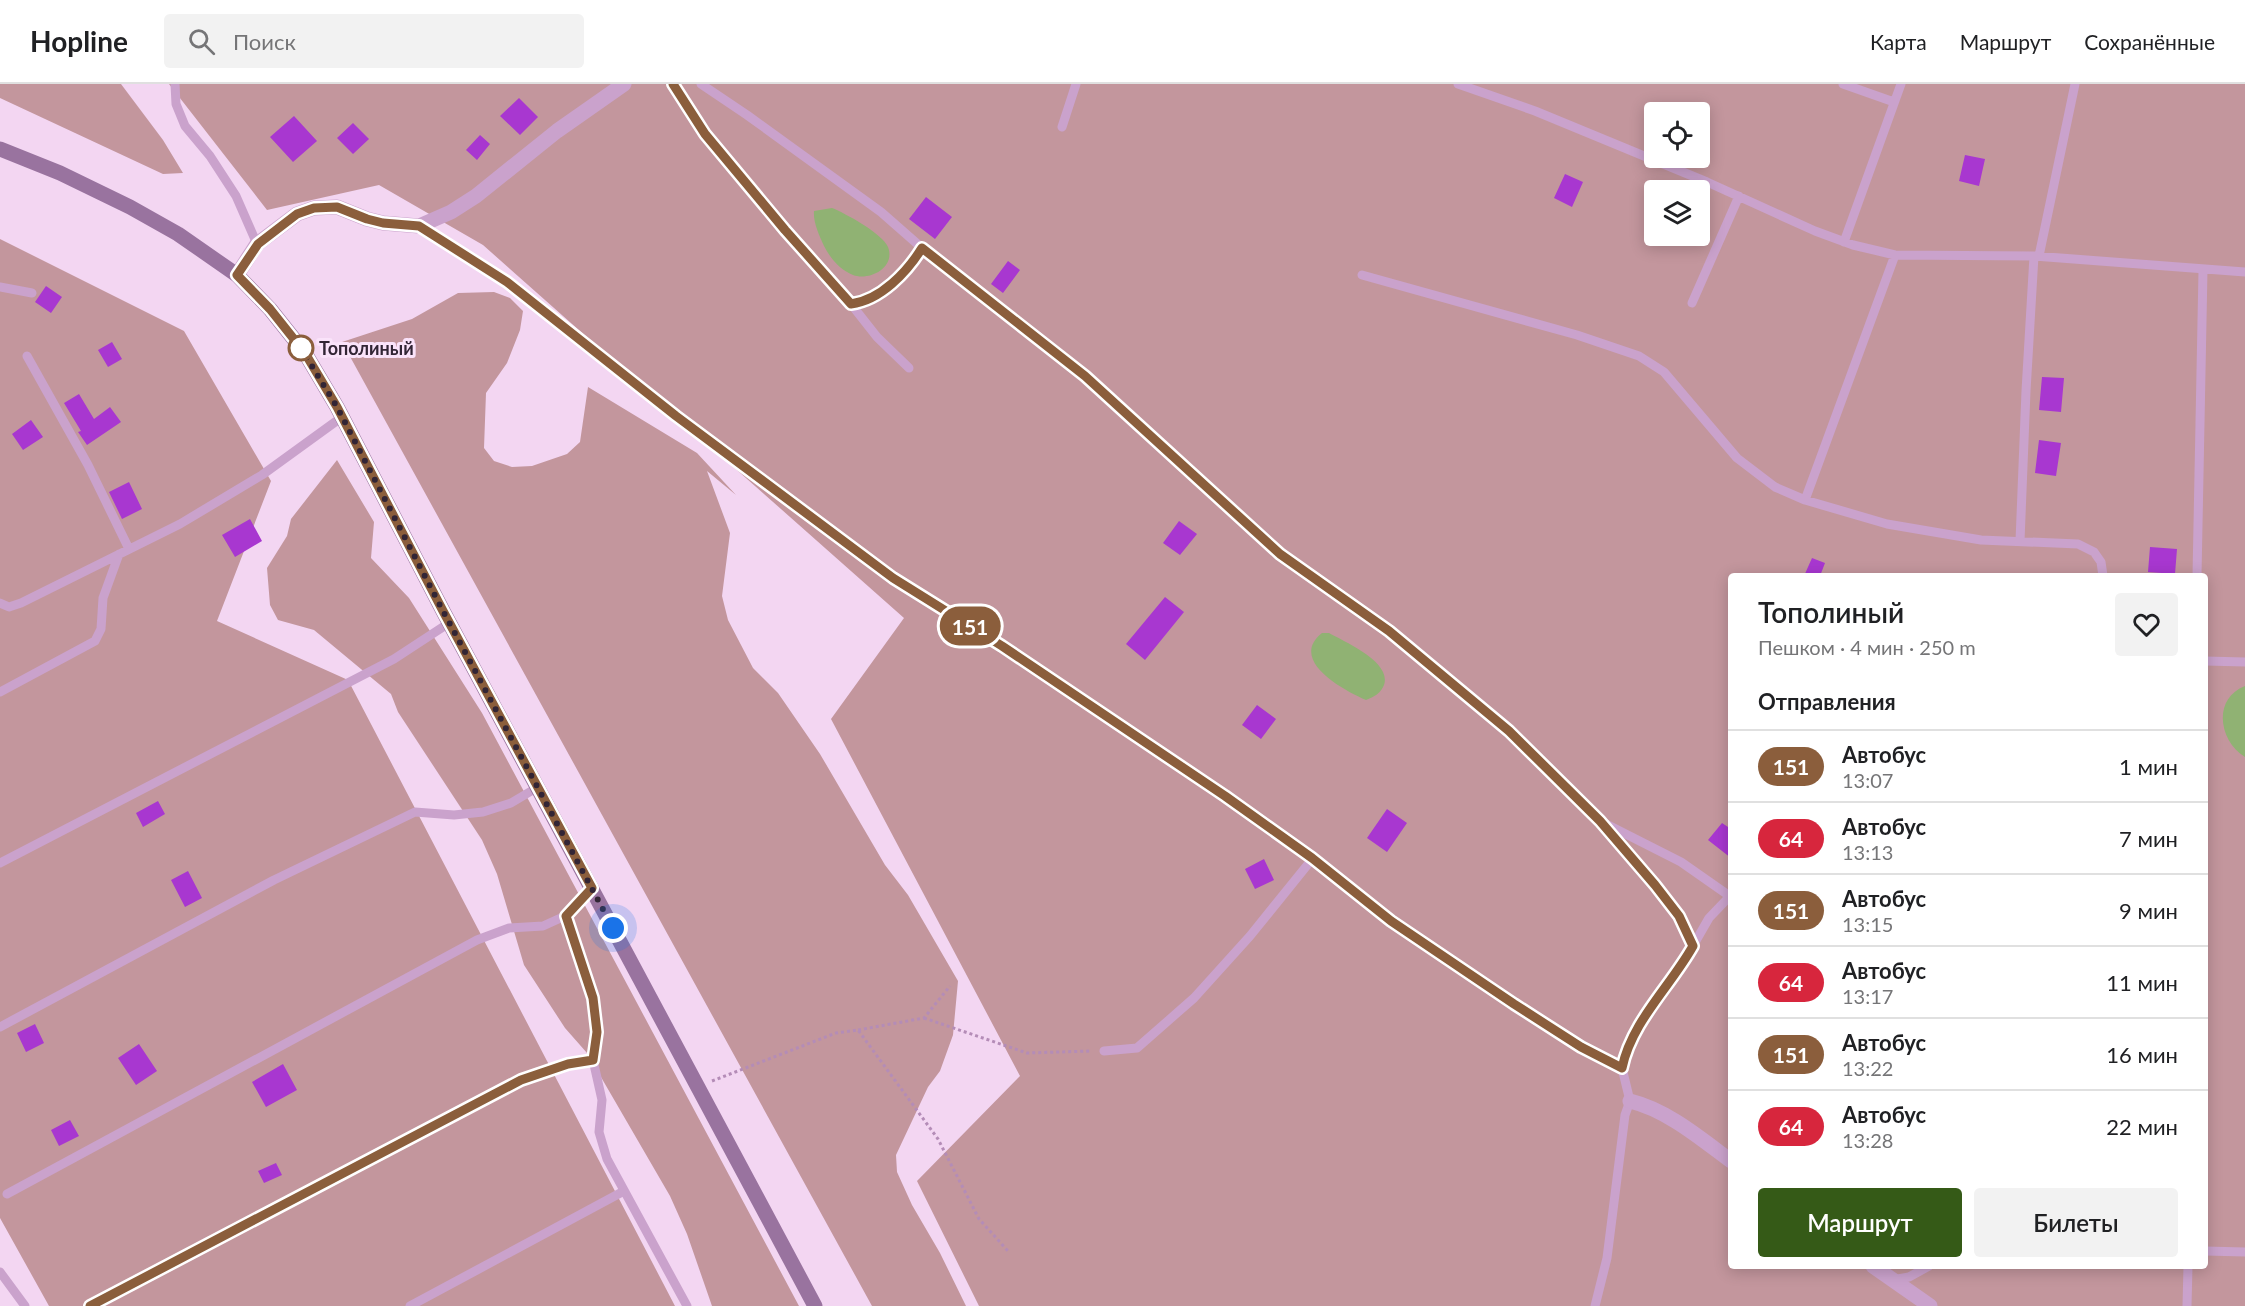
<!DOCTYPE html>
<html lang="ru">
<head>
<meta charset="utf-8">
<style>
	:root { --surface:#fff; --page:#f2f2f2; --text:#202124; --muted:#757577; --line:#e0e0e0; --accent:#355a17 }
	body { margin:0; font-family:Lato,sans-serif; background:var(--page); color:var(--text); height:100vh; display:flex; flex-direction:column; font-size:22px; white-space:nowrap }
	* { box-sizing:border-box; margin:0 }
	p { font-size:20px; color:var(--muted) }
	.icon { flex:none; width:33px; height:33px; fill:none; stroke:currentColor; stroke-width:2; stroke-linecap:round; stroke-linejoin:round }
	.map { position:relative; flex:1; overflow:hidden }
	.drawer { position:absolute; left:1728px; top:489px; width:480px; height:696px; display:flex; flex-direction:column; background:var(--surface); border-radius:6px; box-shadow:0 3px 15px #0003 }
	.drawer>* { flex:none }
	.badge { padding:0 12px; border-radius:20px; font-size:21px; line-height:39px }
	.buttons { position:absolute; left:1644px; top:18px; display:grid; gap:12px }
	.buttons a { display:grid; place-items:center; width:66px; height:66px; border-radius:6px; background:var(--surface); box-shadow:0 3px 15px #0003; font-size:30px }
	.you { position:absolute; width:30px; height:30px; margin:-15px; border:4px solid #fff; border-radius:50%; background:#1a73e8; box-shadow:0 0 0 9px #1a73e833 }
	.map>.badge { position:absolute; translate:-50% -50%; box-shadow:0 0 0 3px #fff }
	h2 { padding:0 30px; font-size:22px; line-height:54px }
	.round { display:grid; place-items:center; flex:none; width:63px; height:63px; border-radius:6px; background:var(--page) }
	.summary { display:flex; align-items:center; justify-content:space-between; height:102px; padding:0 30px }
	h1 { font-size:28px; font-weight:600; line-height:45px }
	.primary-button { display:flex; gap:12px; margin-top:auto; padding:12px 30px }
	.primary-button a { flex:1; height:69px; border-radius:6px; background:var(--accent); color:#fff; font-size:24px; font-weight:600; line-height:69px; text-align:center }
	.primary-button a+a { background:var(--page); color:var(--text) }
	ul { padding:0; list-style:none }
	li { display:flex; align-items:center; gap:18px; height:72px; padding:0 30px; border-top:2px solid var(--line) }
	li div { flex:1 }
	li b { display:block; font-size:22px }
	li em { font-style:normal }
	li .badge { min-width:66px; font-weight:700; text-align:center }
	header { display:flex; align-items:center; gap:36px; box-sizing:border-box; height:84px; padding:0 30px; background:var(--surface); border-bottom:2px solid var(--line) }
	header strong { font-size:28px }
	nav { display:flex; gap:33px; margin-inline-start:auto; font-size:21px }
	.search { width:420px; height:54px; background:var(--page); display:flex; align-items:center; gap:15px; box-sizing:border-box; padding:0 21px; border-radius:6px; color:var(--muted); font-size:22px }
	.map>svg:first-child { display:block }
	.green { fill:#c3969d; fill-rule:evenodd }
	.water { fill:#90b273 }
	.building { fill:#a837d0 }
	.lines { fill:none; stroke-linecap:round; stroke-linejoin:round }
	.path { stroke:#b48cb7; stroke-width:3; stroke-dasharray:3 3; stroke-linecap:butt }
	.lane { stroke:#caa2cc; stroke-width:9 }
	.street { stroke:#caa2cc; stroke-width:15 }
	.secondary { stroke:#99739f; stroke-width:15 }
	.line-casing { stroke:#fff; stroke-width:14 }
	.line { stroke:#8b5e3c; stroke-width:9 }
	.walk { stroke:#322535; stroke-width:6; stroke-dasharray:0 10.8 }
	.stop-dot { fill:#fff; stroke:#8b5e3c; stroke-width:3 }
	.labels { text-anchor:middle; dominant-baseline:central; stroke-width:6; stroke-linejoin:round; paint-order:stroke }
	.stop-label { font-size:18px; font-weight:bold; fill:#322535; stroke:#fae3fa; text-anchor:start }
</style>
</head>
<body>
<header>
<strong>Hopline</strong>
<div class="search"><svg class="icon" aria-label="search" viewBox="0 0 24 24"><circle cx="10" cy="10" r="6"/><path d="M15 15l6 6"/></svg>Поиск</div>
<nav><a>Карта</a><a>Маршрут</a><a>Сохранённые</a></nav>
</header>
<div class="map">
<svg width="2245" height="1222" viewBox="0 0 2245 1222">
	<rect width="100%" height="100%" fill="#f3d6f2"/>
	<path class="green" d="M0 0H121L163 56 183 89 163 90 0 14Z
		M169 0H2245V1222H979L917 1097 1020 992 831 635 904 534 483 161 379 101 267 126ZM1654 28H1700V74H1654ZM1654 106H1700V152H1654ZM1731 492H2205V1182H1731Z
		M0 155 184 247 271 397 217 537 348 596 675 1222H49L0 1134Z
		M494 208 510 214 523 227 520 246 507 279 486 309 484 364 494 377 512 383 532 382 567 370 580 358 588 303 697 369 736 411 707 387 730 449 722 512 728 536 753 584 778 609 820 670 885 781 908 811 958 897 953 951 940 987 928 1003 896 1071 897 1088 912 1121 940 1169 966 1222H872L342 258 412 235 458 209Z
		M337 376 374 438 371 474 409 514 482 629 799 1222H712L687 1150 670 1112 587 969 565 944 524 881 497 790 482 756 398 628 391 610 314 546 278 536 270 521 267 484 287 452 291 435Z"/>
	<path class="water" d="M832 124C845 129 883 150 888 163 896 184 869 197 853 191 840 186 830 174 824 162 819 151 813 138 814 127Z
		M1322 549H1329C1345 558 1392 578 1384 601 1381 609 1374 613 1366 616 1343 606 1288 576 1322 549Z
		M2245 602V673C2219 657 2212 615 2245 602Z"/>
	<path class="building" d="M519 14 538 33 520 51 500 32Z
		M294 32 317 57 293 78 270 53Z
		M353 39 369 55 353 70 337 54Z
		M480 51 490 60 477 76 466 66Z
		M1965 71 1985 75 1979 102 1959 97Z
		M1565 90 1583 98 1572 123 1554 114Z
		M926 113 952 133 935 155 909 135Z
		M1008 177 1020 186 1003 209 991 200Z
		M46 202 62 213 51 229 35 218Z
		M112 258 122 275 108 283 98 266Z
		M2042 293 2064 294 2061 328 2039 326Z
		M79 310 94 335 110 323 121 338 87 361 78 348 81 347 64 319Z
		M31 336 43 353 23 366 12 350Z
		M2039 356 2061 359 2056 392 2035 389Z
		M129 398 142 425 122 435 109 408Z
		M250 435 262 457 235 473 222 451Z
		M1179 437 1197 450 1180 471 1163 459Z
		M2150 463 2177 465 2175 490 2148 488Z
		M1812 474 1825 479 1820 492H1804Z
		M1165 513 1184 528 1145 576 1126 560Z
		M1257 621 1276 635 1261 655 1242 641Z
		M158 717 165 730 143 743 136 729Z
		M1387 725 1407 739 1387 768 1367 754Z
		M1722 739 1731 745V774L1708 756Z
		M1264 775 1274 796 1255 805 1245 785Z
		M188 787 202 814 185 823 171 796Z
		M35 940 44 959 26 968 17 949Z
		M139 960 157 987 136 1001 118 974Z
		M283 980 297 1006 266 1023 252 998Z
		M70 1036 79 1052 59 1062 51 1046Z
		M276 1079 282 1091 264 1099 258 1087Z"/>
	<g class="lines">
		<path class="path" d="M924 934 1027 969 1091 967
			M858 946 924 934 950 902
			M712 997 836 949 858 946 938 1055 979 1135 1008 1167"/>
		<path class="lane" d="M175 0 176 20 185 42 210 72 236 112 257 160
			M673 0 705 50 785 146 851 220 877 253 909 284
			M701 0 747 31 881 128 922 164 1085 292 1280 470 1390 547 1509 647 1600 737 1655 801 1679 832 1693 862
			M1458 0 1535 27 1707 98 1815 147 1853 161 1895 171 2034 172 2245 188
			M1843 0 1894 18
			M1062 43 1076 0
			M419 142 507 199 676 331 893 494 1002 562 1225 712 1313 774 1391 837 1499 910 1561 951 1600 975 1622 984
			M1844 158 1901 0
			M2039 172 2075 0
			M1362 191 1577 251 1639 272 1664 288 1737 374 1775 403 1805 416 1887 440 1981 456 2078 460 2094 468 2101 478 2103 492
			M0 203 32 209
			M1692 219 1739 112
			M851 220C882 216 907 188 922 164
			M27 272 88 381 129 465
			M1805 416 1895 171
			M2020 457 2026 307 2034 172
			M2197 492 2203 186
			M0 519 9 523 21 519 180 440 262 391 342 333
			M2205 577 2245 578
			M0 608 95 557 101 545 103 514 119 470
			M1606 740 1681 778 1731 813
			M0 779 394 575 449 539
			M565 832 593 914 597 948 593 976 602 1016 599 1048 607 1075 687 1222
			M0 943 274 796 415 728 454 731 483 728 511 719 538 703
			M1104 967 1137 964 1194 914 1250 852 1313 774
			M7 1110 477 856 509 844 543 842 565 832 592 804
			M2205 1167 2245 1168
			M0 1188 25 1222
			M1892 1196 1909 1193 1929 1182
			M90 1222 521 996 568 980 593 976
			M410 1222 624 1107
			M1595 1222 1607 1174 1625 1031 1630 1017 1622 984 1625 969 1633 951 1682 881 1709 834 1731 811
			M2187 1222 2188 1182"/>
		<path class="street" d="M237 191 257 160 297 130 314 124 337 123 367 135 383 139 419 142 451 128 476 112 557 47 624 0
			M1630 1017C1667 1026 1700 1054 1731 1077
			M1873 1182 1930 1222"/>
		<path class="secondary" d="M0 65 60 89 130 123 178 150 237 191 270 225 305 269 337 323 443 527 815 1222"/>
	</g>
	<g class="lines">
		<defs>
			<path id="line" d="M90 1222 521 996 568 980 593 976 597 948 593 914 566 832 592 804 443 527 337 323 305 269 270 225 237 191 258 160 297 130 314 124 337 123 367 135 383 139 419 142 507 198 676 332 893 494 1002 562 1225 712 1312 774 1391 837 1514 920 1581 963 1622 984C1632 937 1670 903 1693 862L1679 832 1655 801 1600 737 1509 647 1389 547 1280 470 1085 292 922 164C907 188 881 216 851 220L785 146 705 50 673 0"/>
		</defs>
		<use href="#line" class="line-casing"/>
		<use href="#line" class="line"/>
		<path class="walk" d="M301 264 337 323 443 527 613 844"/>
	</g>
	<circle class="stop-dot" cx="301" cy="264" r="12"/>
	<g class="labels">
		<g class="stop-label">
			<text x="319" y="264">Тополиный</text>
		</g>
	</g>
</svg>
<div class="buttons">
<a><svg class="icon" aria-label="locate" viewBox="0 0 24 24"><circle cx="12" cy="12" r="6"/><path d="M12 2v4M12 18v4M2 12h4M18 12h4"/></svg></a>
<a><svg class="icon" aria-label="layers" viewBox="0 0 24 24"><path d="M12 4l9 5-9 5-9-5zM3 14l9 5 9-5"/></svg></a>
</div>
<div class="you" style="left:613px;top:844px"></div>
<b class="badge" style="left:970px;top:542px;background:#8b5e3c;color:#fff">151</b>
<section class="drawer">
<div class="summary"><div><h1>Тополиный</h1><p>Пешком · 4 мин · 250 m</p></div><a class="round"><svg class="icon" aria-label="heart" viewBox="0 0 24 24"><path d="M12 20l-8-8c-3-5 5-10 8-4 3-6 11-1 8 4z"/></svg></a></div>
<h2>Отправления</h2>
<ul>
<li><span class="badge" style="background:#8b5e3c;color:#fff">151</span><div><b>Автобус</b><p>13:07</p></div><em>1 мин</em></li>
<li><span class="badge" style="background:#d7263d;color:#fff">64</span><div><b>Автобус</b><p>13:13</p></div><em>7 мин</em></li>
<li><span class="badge" style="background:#8b5e3c;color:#fff">151</span><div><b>Автобус</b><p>13:15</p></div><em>9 мин</em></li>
<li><span class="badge" style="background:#d7263d;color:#fff">64</span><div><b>Автобус</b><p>13:17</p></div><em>11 мин</em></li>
<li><span class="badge" style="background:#8b5e3c;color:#fff">151</span><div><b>Автобус</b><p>13:22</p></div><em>16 мин</em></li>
<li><span class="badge" style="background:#d7263d;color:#fff">64</span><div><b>Автобус</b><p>13:28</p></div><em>22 мин</em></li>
</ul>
<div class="primary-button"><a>Маршрут</a><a>Билеты</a></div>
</section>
</div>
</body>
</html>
